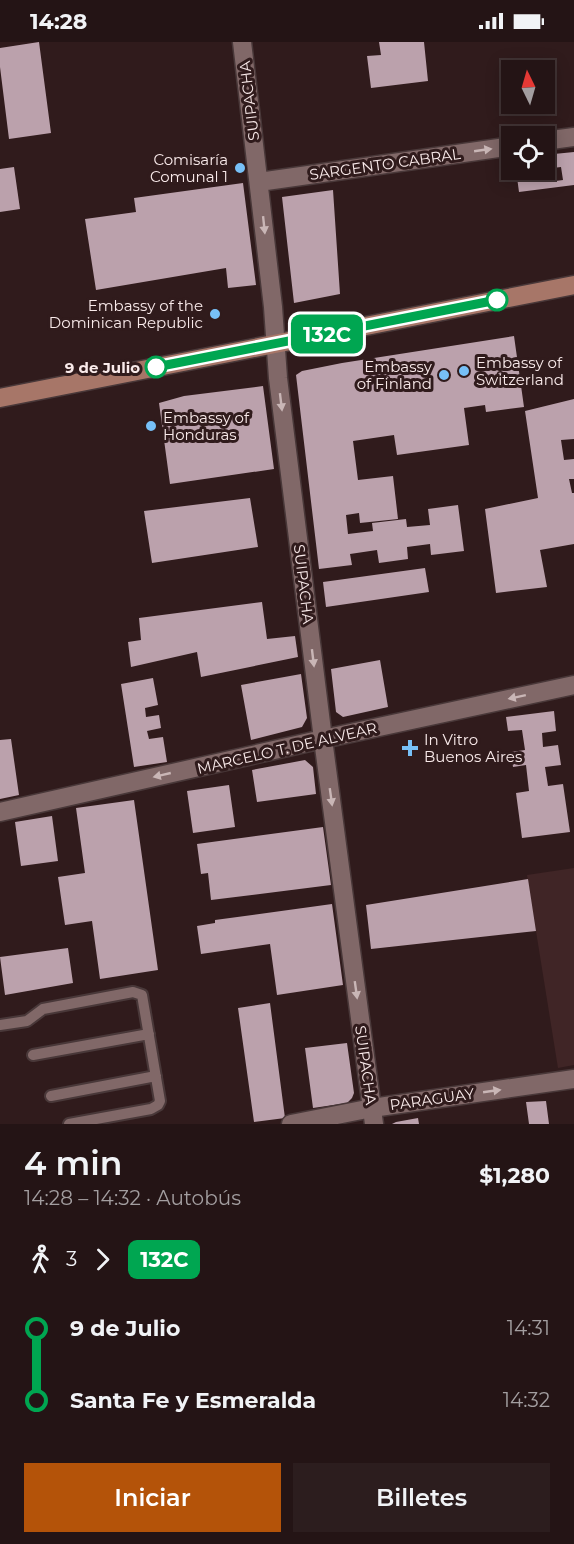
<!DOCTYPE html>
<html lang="es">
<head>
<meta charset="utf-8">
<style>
	:root { --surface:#241415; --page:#2c1d1e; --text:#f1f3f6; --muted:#a39ea0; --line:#413334; --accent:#b45309 }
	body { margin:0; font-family:Montserrat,sans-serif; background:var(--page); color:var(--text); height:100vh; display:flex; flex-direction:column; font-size:22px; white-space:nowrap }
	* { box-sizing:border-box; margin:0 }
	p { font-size:20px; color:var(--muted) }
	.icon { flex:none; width:33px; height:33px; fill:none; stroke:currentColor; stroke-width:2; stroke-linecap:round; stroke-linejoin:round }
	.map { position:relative; height:1082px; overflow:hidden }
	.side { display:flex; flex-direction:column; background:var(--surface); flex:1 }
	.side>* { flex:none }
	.badge { padding:0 12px; border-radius:9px; font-size:21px; line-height:39px }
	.needle { width:39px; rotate:355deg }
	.fabs { position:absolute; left:501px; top:18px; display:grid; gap:12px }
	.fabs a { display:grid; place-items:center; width:54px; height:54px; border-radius:0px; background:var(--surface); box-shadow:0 3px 15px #0003,0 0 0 2px var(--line); font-size:30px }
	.map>.badge { position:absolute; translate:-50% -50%; box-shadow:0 0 0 3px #fff }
	.legs { display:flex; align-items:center; gap:9px; height:66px; padding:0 24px; font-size:20px }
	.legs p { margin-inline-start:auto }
	.overview { display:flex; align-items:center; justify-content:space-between; height:102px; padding:0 24px }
	h1 { font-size:33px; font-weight:600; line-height:45px }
	.cta { display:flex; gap:12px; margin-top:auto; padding:12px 24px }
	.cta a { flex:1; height:69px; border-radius:0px; background:var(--accent); color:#fff; font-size:24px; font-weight:600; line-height:69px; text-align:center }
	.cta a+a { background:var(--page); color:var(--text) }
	ul { padding:0 24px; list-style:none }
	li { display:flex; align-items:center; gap:21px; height:72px; font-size:22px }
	li i { display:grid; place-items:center; width:9px; height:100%; margin:0 8px; background:currentColor }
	li i::after { content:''; width:15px; height:15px; margin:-8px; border:4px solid; border-radius:50%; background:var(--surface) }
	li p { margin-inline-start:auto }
	li:first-child i { background:linear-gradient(#0000 50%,currentColor 0) }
	li:last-child i { background:linear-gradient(currentColor 50%,#0000 0) }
	.status { display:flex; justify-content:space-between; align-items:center; height:42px; padding:0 30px; background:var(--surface); direction:ltr }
	.status svg { height:16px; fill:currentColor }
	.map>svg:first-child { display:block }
	.built { fill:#402526 }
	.building { fill:#bba1ac }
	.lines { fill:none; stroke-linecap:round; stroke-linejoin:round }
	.lane-casing { stroke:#493839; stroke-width:14 }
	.street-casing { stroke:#493839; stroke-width:21 }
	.secondary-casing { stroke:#493839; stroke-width:21 }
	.lane { stroke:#816868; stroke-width:10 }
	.street { stroke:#816868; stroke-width:18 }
	.secondary { stroke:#a77668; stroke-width:18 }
	.oneway { fill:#c9b6b6 }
	.line-1-casing { stroke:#fff; stroke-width:14 }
	.line-1 { stroke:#00a651; stroke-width:9 }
	.poi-dot { fill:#77c0f7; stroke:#301b1c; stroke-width:2 }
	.stop-1-dot { fill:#fff; stroke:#00a651; stroke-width:3 }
	.labels { text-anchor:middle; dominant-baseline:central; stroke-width:6; stroke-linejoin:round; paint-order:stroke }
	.street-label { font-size:15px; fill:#f9eaea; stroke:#301b1c }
	.poi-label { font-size:15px; fill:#f9eaea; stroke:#301b1c; text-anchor:end }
	.stop-label { font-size:15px; font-weight:bold; fill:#f9eaea; stroke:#301b1c; text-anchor:end }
</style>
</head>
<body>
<div class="status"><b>14:28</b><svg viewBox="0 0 49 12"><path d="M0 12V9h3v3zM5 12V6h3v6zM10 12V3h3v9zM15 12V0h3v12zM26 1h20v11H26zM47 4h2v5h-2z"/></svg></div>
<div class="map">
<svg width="574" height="1082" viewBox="0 0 574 1082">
	<rect width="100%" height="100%" fill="#301b1c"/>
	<path class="built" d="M574 826V1023L558 1026 527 833Z"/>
	<path class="building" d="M39 0 51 91 9 97 0 25V6Z
		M379 0H424L428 39 371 46 367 14 381 13Z
		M574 110V143L519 150 516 128H546L548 140 563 138 561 125 544 127V113Z
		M14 125 20 167 0 170V127Z
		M243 141 256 243 228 246 226 226 96 248 85 177 136 170 134 156Z
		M333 148 340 252 294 261 282 155Z
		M514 294 524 365 486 370 485 363 464 366 469 403 397 413 394 393 353 399 358 438 393 434 398 477 360 481 359 471 346 473 348 492 373 489 372 481 406 477 407 485 430 483 428 467 458 463 464 509 431 513 430 502 407 505 408 517 379 521 377 508 350 512 352 523 319 527 296 333 302 329 342 321Z
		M263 344 274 427 170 442 159 361 184 354Z
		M574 357V397L561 398 564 418 574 417V437H569L572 451H574V502L540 508 547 545 496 551 485 467 538 456 525 369Z
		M250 456 258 505 152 521 144 469Z
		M425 526 429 550 326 565 323 540Z
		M262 560 267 597 295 594 298 615 201 635 197 610 131 625 128 600 141 598 139 576Z
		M380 618 388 665 343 675 336 670 331 627Z
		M301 632 307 676 302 685 251 698 241 643Z
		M153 636 158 663 145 666 146 675 159 673 161 686 147 689 149 697 163 695 167 720 134 725 121 642Z
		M554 669 556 689 542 691 543 705 558 703 561 723 545 725 548 744 563 742 570 790 522 796 516 751 529 749 526 723 513 725 511 710 525 708 522 688 508 689 506 675Z
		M11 697 19 753 0 757V698Z
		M305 718 313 725 316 752 257 760 252 728Z
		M229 743 235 785 193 791 187 749Z
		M134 758 158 928 100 937 92 879 65 883 58 835 85 831 76 766Z
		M52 774 58 819 21 824 15 780Z
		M323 785 331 843 211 858 208 831 201 832 197 802Z
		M528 837 536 889 371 907 366 863Z
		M332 862 343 943 277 953 270 902 201 912 197 884 215 881V878Z
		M68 906 73 941 5 953 0 915Z
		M270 961 285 1076 254 1080 238 966Z
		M347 1001 354 1051 352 1056 347 1061 313 1066 305 1006Z
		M546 1059 549 1082H529L526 1060Z
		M418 1076 419 1082H392L396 1080Z"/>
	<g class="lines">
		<defs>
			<path id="lane" d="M0 983 27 979 43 967 133 950 142 953 160 1059 158 1063 151 1067 69 1082
				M33 1013 149 992
				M51 1054 156 1034"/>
			<path id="street" d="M242 0 273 265 278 336 323 697 374 1082
				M544 99 574 95
				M259 140 512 104
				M0 770 323 697 574 643
				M291 1082 372 1066 574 1037"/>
			<path id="secondary" d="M0 356 574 243"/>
		</defs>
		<use href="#lane" class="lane-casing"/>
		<use href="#street" class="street-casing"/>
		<use href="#secondary" class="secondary-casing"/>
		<use href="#lane" class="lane"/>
		<use href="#street" class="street"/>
		<use href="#secondary" class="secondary"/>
	</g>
	<defs><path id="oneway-solid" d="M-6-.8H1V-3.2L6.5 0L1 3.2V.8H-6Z" transform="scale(1.5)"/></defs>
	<g class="oneway">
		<use href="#oneway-solid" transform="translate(483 108) rotate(-8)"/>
		<use href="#oneway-solid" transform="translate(264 183) rotate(84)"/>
		<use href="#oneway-solid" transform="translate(281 360) rotate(83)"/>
		<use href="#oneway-solid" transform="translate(313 616) rotate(83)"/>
		<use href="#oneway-solid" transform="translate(517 655) rotate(168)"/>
		<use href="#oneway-solid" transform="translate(162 733) rotate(167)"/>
		<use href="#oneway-solid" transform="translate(331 755) rotate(82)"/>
		<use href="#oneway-solid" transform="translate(356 948) rotate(82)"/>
		<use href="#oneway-solid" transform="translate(492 1049) rotate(-8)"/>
	</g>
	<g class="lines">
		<defs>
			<path id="line-1" d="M156 325 497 258"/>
		</defs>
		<use href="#line-1" class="line-1-casing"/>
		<use href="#line-1" class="line-1"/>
	</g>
	<g class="poi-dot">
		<circle cx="240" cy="126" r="6"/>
		<circle cx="215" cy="272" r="6"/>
		<circle cx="464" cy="329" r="6"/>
		<circle cx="444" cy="333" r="6"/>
		<circle cx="151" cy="384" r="6"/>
		<path d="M407 697h6v6h6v6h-6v6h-6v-6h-6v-6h6z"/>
	</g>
	<g class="stop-1-dot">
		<circle cx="497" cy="258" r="10"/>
		<circle cx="156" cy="325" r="10"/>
	</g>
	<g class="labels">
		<g class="street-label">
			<text transform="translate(249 59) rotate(-97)">SUIPACHA</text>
			<text transform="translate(385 122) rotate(-8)">SARGENTO CABRAL</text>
			<text transform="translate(304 542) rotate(83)">SUIPACHA</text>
			<text transform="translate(287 706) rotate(-13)">MARCELO T. DE ALVEAR</text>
			<text transform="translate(366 1023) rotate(82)">SUIPACHA</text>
			<text transform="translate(432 1057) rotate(-8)">PARAGUAY</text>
		</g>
		<g class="poi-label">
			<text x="228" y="117">Comisaría<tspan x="228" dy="17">Comunal 1</tspan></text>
			<text x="203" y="263">Embassy of the<tspan x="203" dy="17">Dominican Republic</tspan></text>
			<text x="476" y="320" text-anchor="start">Embassy of<tspan x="476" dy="17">Switzerland</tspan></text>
			<text x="432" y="324">Embassy<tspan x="432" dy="17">of Finland</tspan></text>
			<text x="163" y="375" text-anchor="start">Embassy of<tspan x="163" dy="17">Honduras</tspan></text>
			<text x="424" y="697" text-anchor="start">In Vitro<tspan x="424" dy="17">Buenos Aires</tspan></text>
		</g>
		<g class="stop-label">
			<text x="140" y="325">9 de Julio</text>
		</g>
	</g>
</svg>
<div class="fabs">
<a><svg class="needle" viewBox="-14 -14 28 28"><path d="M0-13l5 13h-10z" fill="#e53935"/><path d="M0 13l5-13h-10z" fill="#a39ea0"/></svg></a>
<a><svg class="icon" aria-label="locate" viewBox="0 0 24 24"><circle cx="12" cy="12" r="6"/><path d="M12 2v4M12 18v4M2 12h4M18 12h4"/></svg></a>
</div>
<b class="badge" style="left:327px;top:292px;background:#00a651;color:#fff">132C</b>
</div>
<section class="side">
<div class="overview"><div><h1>4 min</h1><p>14:28 – 14:32 · Autobús</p></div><b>$1,280</b></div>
<div class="legs"><svg class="icon" aria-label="walk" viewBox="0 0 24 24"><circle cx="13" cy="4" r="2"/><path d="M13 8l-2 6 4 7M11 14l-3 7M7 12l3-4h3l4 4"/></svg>3<svg class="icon" aria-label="forward" viewBox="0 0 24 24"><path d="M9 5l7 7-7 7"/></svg><b class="badge" style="background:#00a651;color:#fff">132C</b></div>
<ul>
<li><i style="color:#00a651"></i><b>9 de Julio</b><p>14:31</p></li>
<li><i style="color:#00a651"></i><b>Santa Fe y Esmeralda</b><p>14:32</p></li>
</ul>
<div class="cta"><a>Iniciar</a><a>Billetes</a></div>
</section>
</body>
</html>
